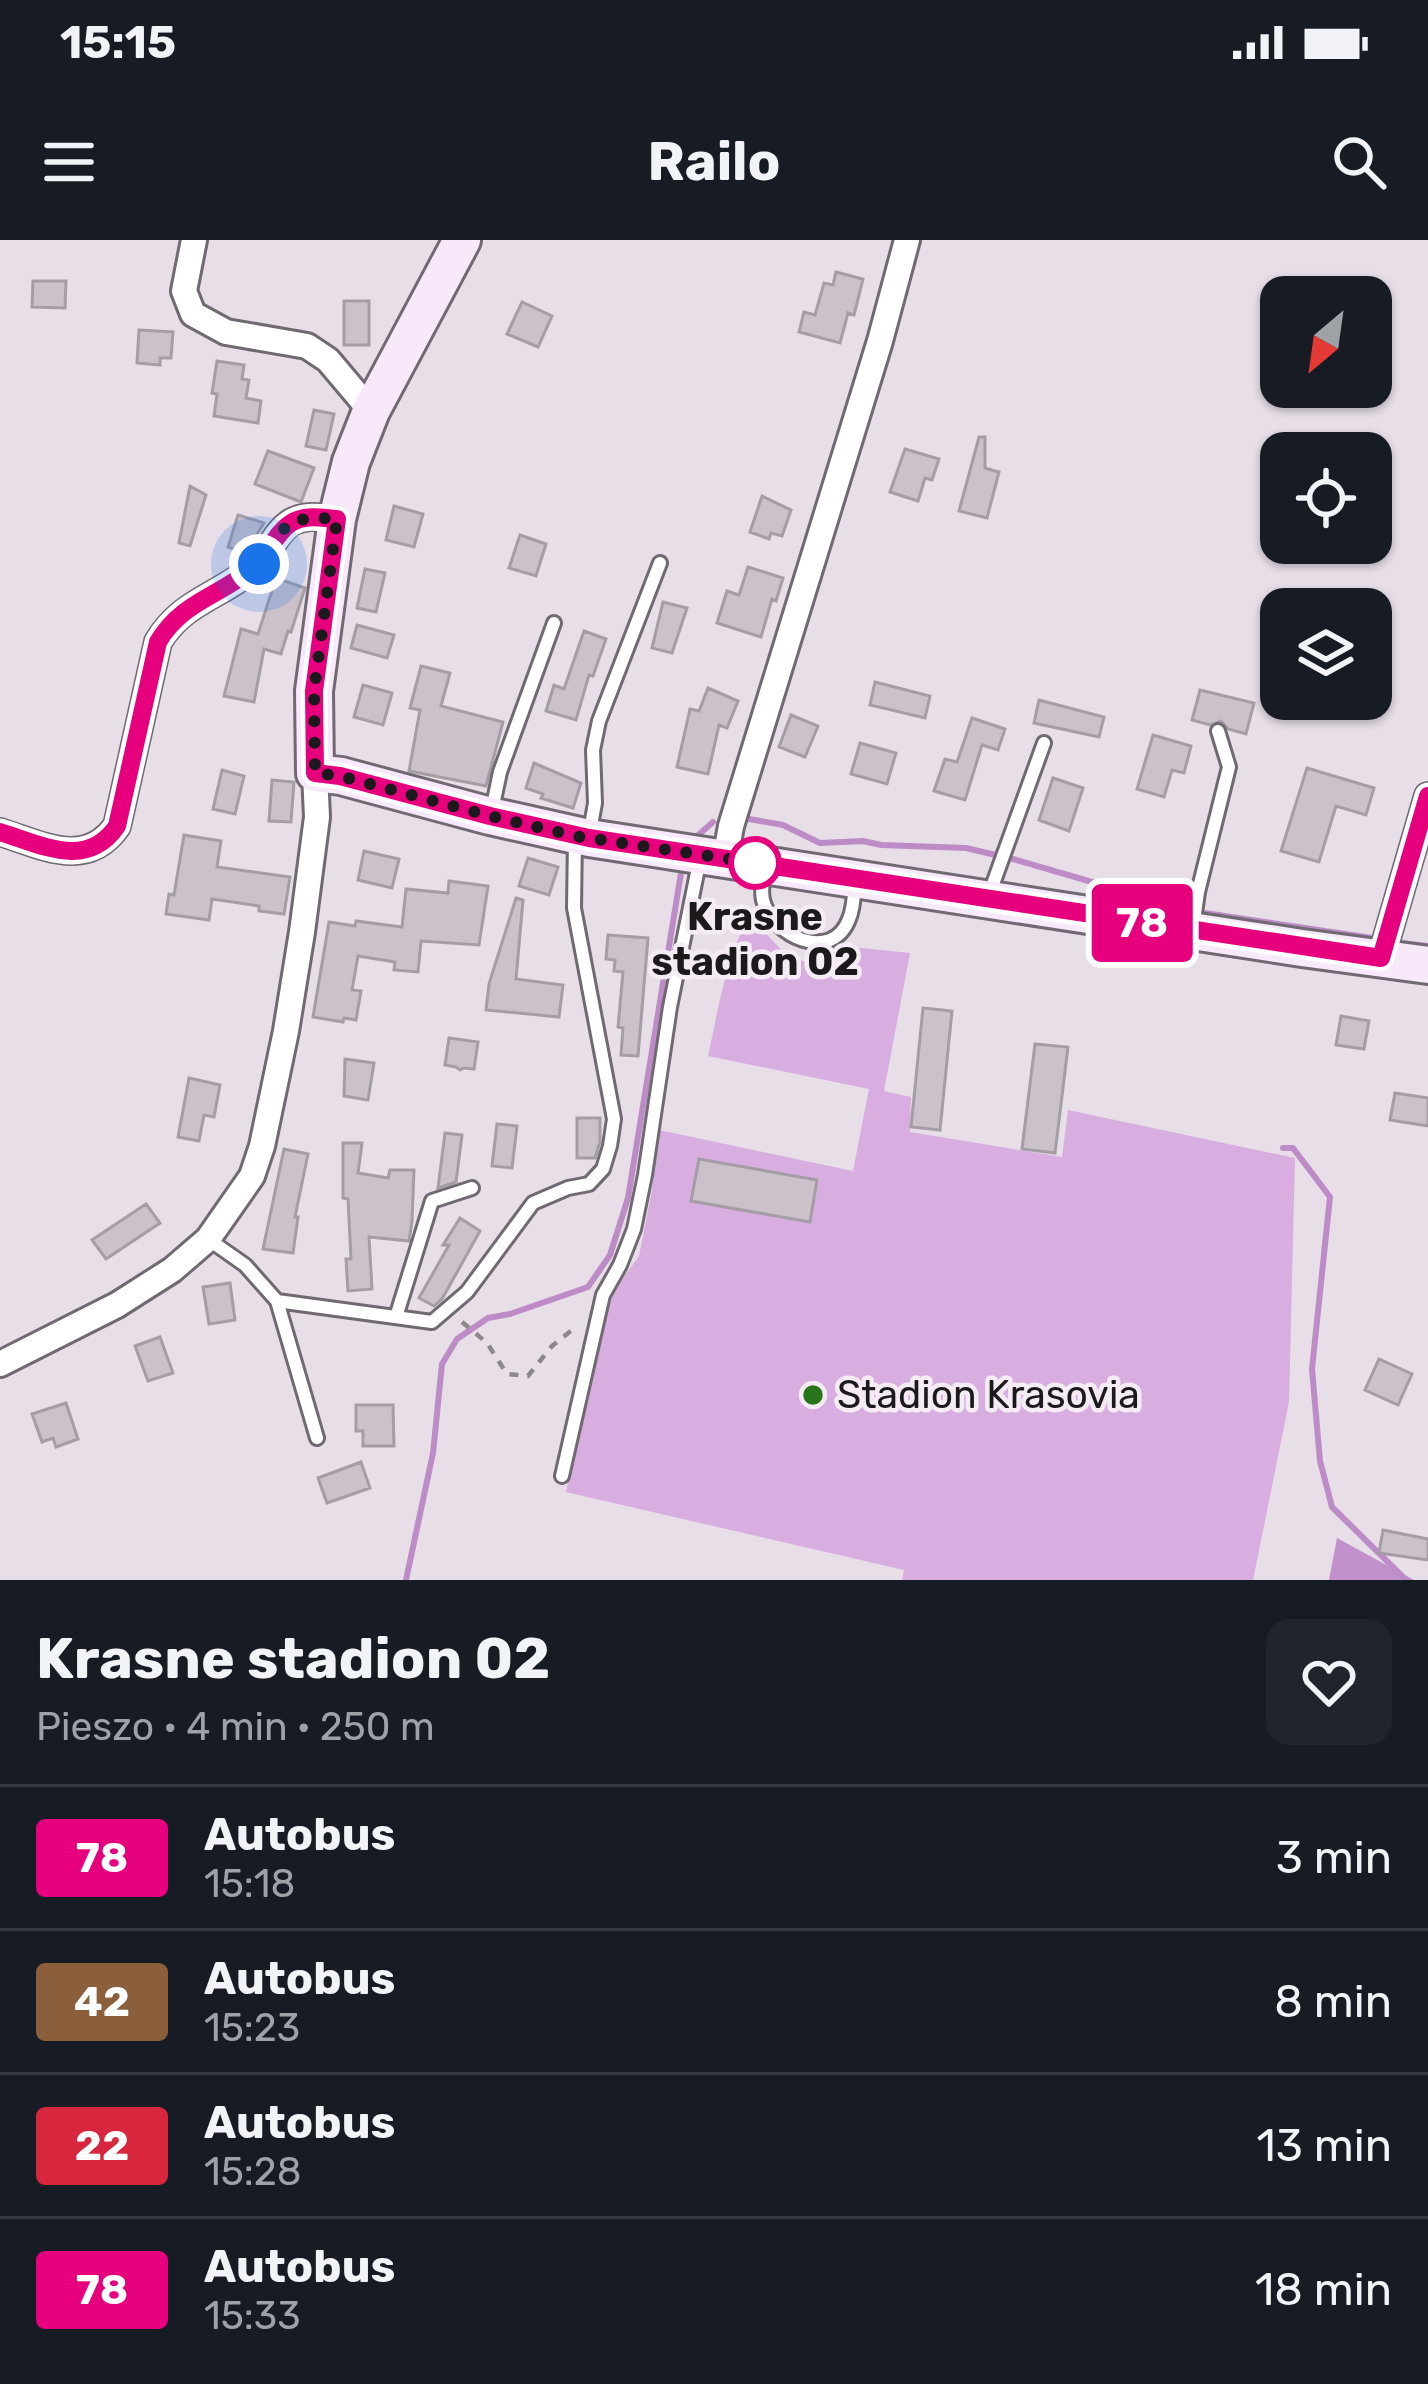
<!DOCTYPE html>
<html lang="pl">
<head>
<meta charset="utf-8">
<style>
	:root { --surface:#171b24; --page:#20242c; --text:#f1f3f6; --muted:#9ea1a6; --line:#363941 }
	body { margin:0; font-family:Rubik,sans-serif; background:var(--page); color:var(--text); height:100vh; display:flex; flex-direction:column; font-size:45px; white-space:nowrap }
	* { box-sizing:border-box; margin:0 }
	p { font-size:39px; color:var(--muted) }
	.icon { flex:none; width:66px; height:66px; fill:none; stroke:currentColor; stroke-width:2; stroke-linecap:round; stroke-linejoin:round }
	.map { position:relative; height:1340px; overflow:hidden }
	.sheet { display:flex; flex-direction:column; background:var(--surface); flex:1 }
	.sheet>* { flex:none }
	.badge { padding:0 24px; border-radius:9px; font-size:42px; line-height:78px }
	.needle { width:78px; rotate:209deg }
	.fabs { position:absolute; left:1260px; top:36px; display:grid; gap:24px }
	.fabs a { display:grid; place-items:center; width:132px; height:132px; border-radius:24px; background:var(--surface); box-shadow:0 3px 9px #0004; font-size:60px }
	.you { position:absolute; width:60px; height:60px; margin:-30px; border:9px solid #fff; border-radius:50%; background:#1a73e8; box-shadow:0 0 0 18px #1a73e833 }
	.map>.badge { position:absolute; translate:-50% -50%; box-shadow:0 0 0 6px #fff }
	.round { display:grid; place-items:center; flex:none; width:126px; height:126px; border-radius:24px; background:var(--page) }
	.overview { display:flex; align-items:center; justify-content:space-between; height:204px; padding:0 36px }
	h1 { font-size:57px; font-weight:700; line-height:90px }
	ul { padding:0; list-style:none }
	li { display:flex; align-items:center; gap:36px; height:144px; padding:0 36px; border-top:3px solid var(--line) }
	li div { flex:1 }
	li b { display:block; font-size:45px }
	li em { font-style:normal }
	li .badge { min-width:132px; font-weight:700; text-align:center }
	.status { display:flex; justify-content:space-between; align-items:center; height:84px; padding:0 60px; background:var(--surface); direction:ltr }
	.status svg { height:33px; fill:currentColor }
	header { display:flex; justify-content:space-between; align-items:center; height:156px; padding:0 36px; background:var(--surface); font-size:54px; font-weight:700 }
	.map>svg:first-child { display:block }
	.green { fill:#d8aee0 }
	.forest { fill:#c291cb }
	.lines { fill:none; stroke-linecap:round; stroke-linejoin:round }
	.stream { stroke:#bd8cc6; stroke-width:6 }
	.building { fill:#cac1cb; stroke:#a59da6; stroke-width:3 }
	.lane-casing { stroke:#706972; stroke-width:18 }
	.street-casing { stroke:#706972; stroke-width:30 }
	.secondary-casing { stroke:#706972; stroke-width:42 }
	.path { stroke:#8c868d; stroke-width:4.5; stroke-dasharray:9 9; stroke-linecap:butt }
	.lane { stroke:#fff; stroke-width:12 }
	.street { stroke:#fff; stroke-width:24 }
	.secondary { stroke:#f7e8fa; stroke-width:36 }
	.line-casing { stroke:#fff; stroke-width:27 }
	.line { stroke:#e6007e; stroke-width:18 }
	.walk { stroke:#1c191c; stroke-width:12; stroke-dasharray:0 21.6 }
	.stop-dot { fill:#fff; stroke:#e6007e; stroke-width:6 }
	.poi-dot { fill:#28741a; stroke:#f4ebf5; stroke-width:4.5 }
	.labels { text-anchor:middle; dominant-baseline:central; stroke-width:9; stroke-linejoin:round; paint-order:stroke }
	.stop-label { font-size:39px; font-weight:bold; fill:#1c191c; stroke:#f4ebf5 }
	.poi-label { font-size:39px; fill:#1c191c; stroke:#f4ebf5; text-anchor:start }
</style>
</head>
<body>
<div class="status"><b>15:15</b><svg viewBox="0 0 49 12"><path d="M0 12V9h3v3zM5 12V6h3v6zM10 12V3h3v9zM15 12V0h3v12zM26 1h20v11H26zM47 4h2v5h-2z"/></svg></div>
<header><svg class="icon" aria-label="menu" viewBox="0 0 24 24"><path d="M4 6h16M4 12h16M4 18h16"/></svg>Railo<svg class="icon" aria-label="search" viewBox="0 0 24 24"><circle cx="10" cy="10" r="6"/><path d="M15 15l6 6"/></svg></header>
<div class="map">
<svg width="1428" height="1340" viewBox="0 0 1428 1340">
	<rect width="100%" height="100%" fill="#e7dee8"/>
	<path class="green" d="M747 680 760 687 789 718 818 724 852 707 910 713 884 851 911 857 910 892 1062 917 1068 870 1295 918 1289 1162 1253 1340H902L904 1330 566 1252 607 1060 639 1016 652 950 659 890 853 931 869 849 708 816C718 771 725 722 747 680Z"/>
	<path class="forest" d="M1337 1298 1414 1340H1329Z"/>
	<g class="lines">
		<path class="stream" d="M749 579 783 585 820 603 863 601 881 605 966 608 1013 619 1185 669
			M696 597 713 582
			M1205 673 1379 699
			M1402 703 1428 706
			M1283 908H1293L1330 957 1312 1129 1320 1221 1332 1267 1406 1340
			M406 1340 433 1213 442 1124 457 1099 488 1078 510 1074 588 1047 610 1015 628 958 681 633"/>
	</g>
	<path class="building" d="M836 32 863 39 854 75 848 73 840 103 799 92 804 72 815 75 824 43 833 45Z
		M33 41H66L65 68 32 67Z
		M344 61H369V105H344Z
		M522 62 552 76 538 107 507 94Z
		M139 90 173 92 171 118H160V125L137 123Z
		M217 121 244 125 242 139 249 140 246 158 261 161 258 183 214 176 217 154 212 153Z
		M314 170 334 174 326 210 306 206Z
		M979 197H985V228L999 232 987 278 959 271Z
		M905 209 939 219 932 240 925 238 918 261 890 252Z
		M268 211 314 228 301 262 255 244Z
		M190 246 206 255 190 306 179 303Z
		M762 256 791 270 782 296 771 293 769 299 750 292Z
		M394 266 423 274 414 307 386 300Z
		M238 275 264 283 245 313 228 307Z
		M520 295 546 304 536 336 509 328Z
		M748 327 783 338 776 361 772 359 761 397 717 383 727 351 739 355Z
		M365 329 385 333 376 372 357 368Z
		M276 338 305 348 291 392 288 391 281 414 264 409 254 462 224 456 241 389 258 394Z
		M663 362 687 368 672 413 652 408Z
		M357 385 394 395 387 418 351 408Z
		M584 391 606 399 593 436 589 435 576 480 546 471 554 445 564 449Z
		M421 426 450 433 441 466 503 482 486 546 409 531 420 470 410 468Z
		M875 442 930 456 925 478 870 465Z
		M363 445 392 453 383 485 354 477Z
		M708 448 738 461 727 488 719 485 708 534 677 527 690 469 699 471Z
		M1200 450 1254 463 1246 494 1228 489 1221 481 1210 485 1192 480Z
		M1039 460 1104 477 1099 497 1034 483Z
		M791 475 818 486 805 517 779 507Z
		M972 478 1005 489 998 510 982 505 965 560 934 551 945 519 957 522Z
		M1153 495 1191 506 1184 533 1172 530 1164 557 1137 549Z
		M860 503 896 513 887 544 851 534Z
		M534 523 581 543 573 568 541 558 543 554 526 548Z
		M1307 528 1374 548 1366 575 1336 566 1319 622 1281 611Z
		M222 530 244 536 235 574 213 569Z
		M1053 538 1083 548 1069 591 1039 580Z
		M272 540 294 542 291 582 269 581Z
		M184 595 221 601 217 627 290 637 284 674 259 671V666L212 659 209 680 166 674 169 654 174 655Z
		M364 611 399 619 392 648 358 640Z
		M528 618 558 627 549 655 519 646Z
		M449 641 488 646 479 705 421 701 418 732 394 730 395 722 358 716 352 750 361 751 356 780 344 778 343 782 313 777 329 682 355 686 356 681 402 687 406 649 448 653Z
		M516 658 523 660 516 739 563 745 559 777 486 770 489 744Z
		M608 695 648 698 638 816 621 815 623 788 618 787 623 732 614 731 615 720 606 719Z
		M923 768 952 771 940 890 911 887Z
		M1341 776 1369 781 1364 809 1336 805Z
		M449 798 478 802 474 829 464 828 460 830 456 827 445 825Z
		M1035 804 1068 807 1055 913 1022 909Z
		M345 819 374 823 368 860 344 856Z
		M189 838 220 845 214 877 204 875 199 901 178 897Z
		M1395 853 1428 858V886L1390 880Z
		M577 878H600V902L595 918H577Z
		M497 884 517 886 512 928 492 926Z
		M445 893 462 895 456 942 438 948Z
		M343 903H362L358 933 388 938 390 930H414L412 981 409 1001 369 997 372 1049 348 1051 346 1019H351L348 959 343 958Z
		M284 909 308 914 295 977H298L293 1013 263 1009Z
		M699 919 817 940 810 982 691 961Z
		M146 964 160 983 106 1019 92 1000Z
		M460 978 480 991 442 1059 434 1066 419 1058 449 1005H443Z
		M230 1043 235 1080 209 1084 203 1047Z
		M160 1097 173 1133 148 1141 135 1106Z
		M1379 1119 1412 1134 1398 1165 1365 1150Z
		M66 1163 78 1199 56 1207 53 1198 42 1202 32 1174Z
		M356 1165H393L394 1206H363V1191H356Z
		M361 1222 370 1248 327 1263 318 1238Z
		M1383 1290 1428 1299V1320L1379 1313Z"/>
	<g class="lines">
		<defs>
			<path id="lane" d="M492 570 500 532 554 383
				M590 591 595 563 593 510 599 481 660 323
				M763 631C763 640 761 652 763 660 772 696 832 724 849 679 854 668 854 653 855 641
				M989 655 1044 503
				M1193 688 1198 652 1229 527 1218 491
				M208 999 245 1025 277 1061 432 1082 467 1052 533 963 568 948 589 944 603 929 610 906 614 879 574 668 575 597
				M277 1061 317 1198
				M396 1077 432 961 472 948
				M562 1236 603 1055 620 1025 634 989 645 935 670 767 700 618"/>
			<path id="street" d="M194 0 184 51 193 74 226 92 307 106 328 120 371 171
				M0 592C42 605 86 630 117 586L158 402C182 361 221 356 254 327 269 315 274 294 290 283 305 274 321 277 337 279
				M725 619 731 586 880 101 907 0
				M1381 718 1428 556
				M0 1124 117 1065 172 1030 208 999 252 936 262 906 286 791 302 692 317 577 315 533"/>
			<path id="secondary" d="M462 0 371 171 351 222 337 279 314 451 315 533 341 536 490 576 589 598 1302 708 1428 725"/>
		</defs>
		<use href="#lane" class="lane-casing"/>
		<use href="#street" class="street-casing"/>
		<use href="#secondary" class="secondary-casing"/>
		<path class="path" d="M462 1082 487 1103 507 1134 528 1136 552 1106 577 1086"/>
		<use href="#lane" class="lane"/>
		<use href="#street" class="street"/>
		<use href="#secondary" class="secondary"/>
	</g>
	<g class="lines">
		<defs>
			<path id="line" d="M0 592C42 605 87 630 117 586L158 402C182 361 221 356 254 327 269 315 274 294 291 283 305 274 321 278 337 279L314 451 315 533 340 536 490 576 589 598 1381 718 1428 556"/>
		</defs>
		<use href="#line" class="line-casing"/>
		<use href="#line" class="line"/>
		<path class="walk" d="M259 324C285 284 287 275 337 279L314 451 315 533 340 536 490 576 575 596 763 624 755 623"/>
	</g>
	<circle class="stop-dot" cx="755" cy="623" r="24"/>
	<circle class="poi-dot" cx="813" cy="1155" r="12"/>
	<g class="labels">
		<g class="stop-label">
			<text x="755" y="677">Krasne<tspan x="755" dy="45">stadion 02</tspan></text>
		</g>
		<g class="poi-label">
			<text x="837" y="1155">Stadion Krasovia</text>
		</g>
	</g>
</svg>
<div class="fabs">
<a><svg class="needle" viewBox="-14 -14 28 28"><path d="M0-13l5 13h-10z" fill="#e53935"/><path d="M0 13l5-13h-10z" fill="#9ea1a6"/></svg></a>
<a><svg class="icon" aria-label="locate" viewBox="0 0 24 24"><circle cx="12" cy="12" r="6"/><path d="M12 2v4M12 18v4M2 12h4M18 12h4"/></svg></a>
<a><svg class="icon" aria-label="layers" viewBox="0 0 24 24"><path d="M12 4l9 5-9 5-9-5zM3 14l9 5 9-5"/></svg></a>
</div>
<div class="you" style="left:259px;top:324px"></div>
<b class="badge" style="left:1142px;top:683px;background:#e6007e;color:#fff">78</b>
</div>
<section class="sheet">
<div class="overview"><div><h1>Krasne stadion 02</h1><p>Pieszo · 4 min · 250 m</p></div><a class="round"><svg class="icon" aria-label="heart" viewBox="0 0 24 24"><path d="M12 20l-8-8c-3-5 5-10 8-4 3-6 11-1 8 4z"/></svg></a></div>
<ul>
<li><span class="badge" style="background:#e6007e;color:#fff">78</span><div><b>Autobus</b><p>15:18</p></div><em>3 min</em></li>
<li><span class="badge" style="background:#8b5e3c;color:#fff">42</span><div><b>Autobus</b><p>15:23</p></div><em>8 min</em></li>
<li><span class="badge" style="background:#d7263d;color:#fff">22</span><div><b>Autobus</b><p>15:28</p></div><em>13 min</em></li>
<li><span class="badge" style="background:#e6007e;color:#fff">78</span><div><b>Autobus</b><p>15:33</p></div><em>18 min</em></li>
</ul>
</section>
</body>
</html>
